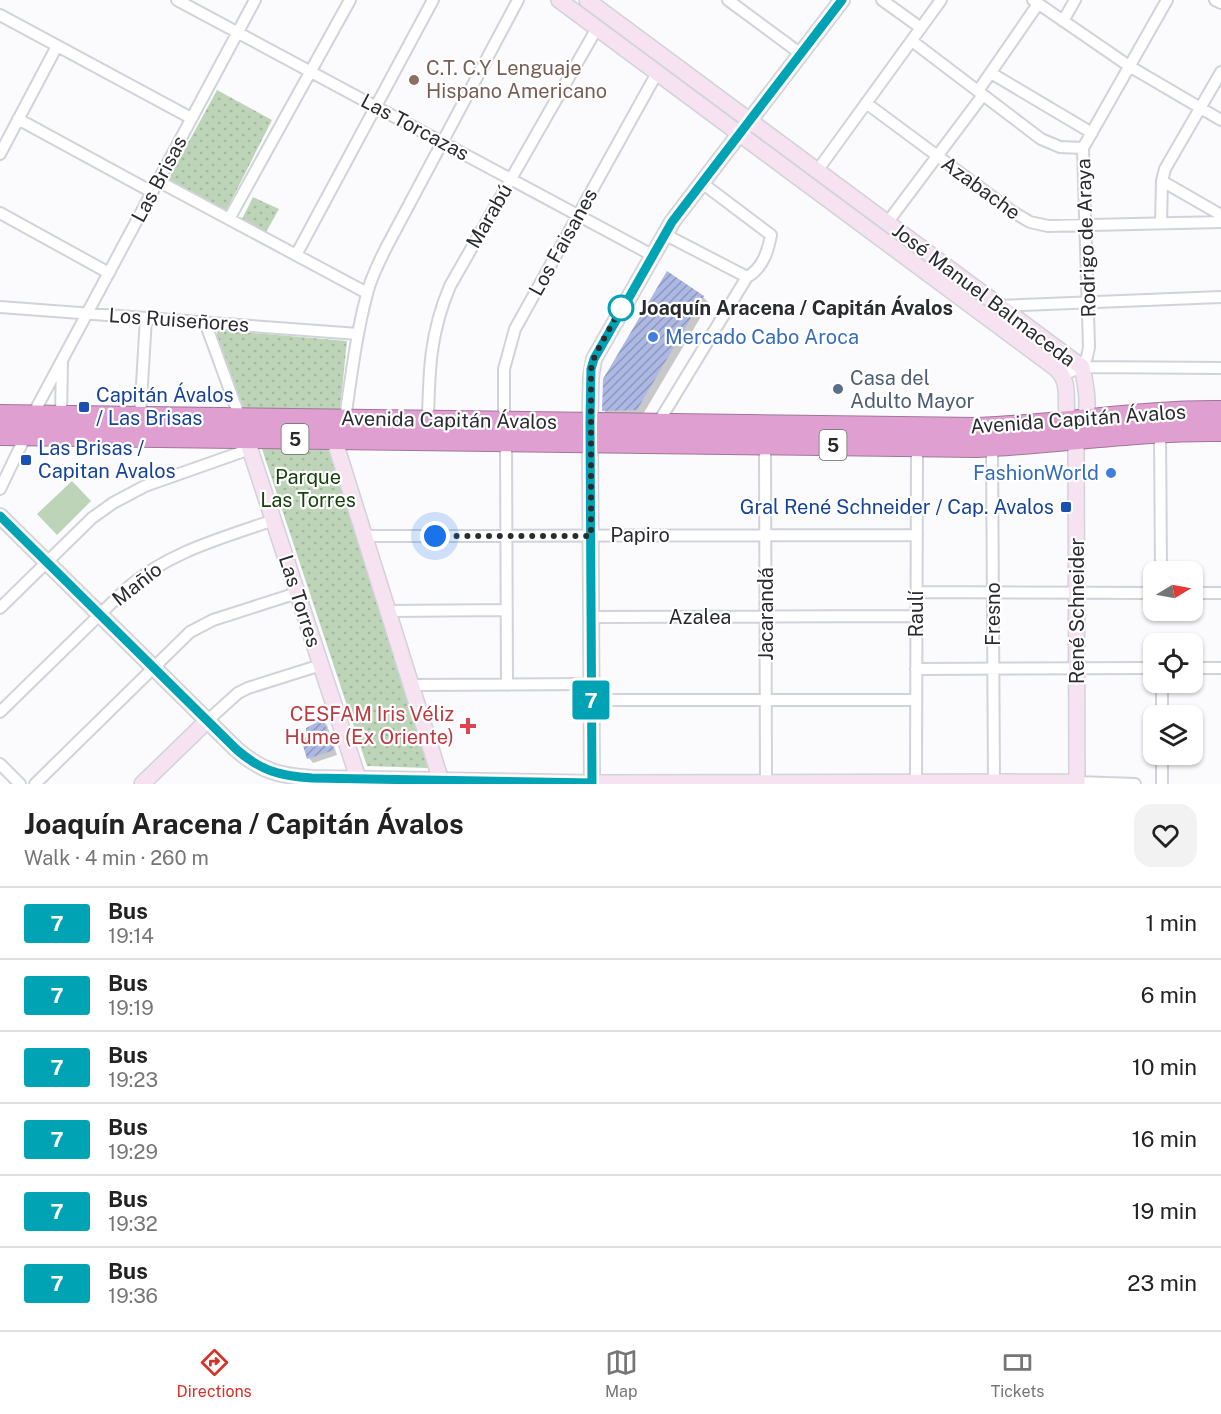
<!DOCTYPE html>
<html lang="en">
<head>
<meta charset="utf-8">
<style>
	:root { --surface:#fff; --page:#f2f2f2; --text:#222; --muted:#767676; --line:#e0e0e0; --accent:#d93025 }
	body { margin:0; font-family:"Public Sans",sans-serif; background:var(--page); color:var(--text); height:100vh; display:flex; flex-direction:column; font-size:22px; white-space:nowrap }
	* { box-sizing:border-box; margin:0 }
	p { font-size:20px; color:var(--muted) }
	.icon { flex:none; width:33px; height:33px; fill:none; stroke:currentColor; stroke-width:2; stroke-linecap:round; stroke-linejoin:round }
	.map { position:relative; height:784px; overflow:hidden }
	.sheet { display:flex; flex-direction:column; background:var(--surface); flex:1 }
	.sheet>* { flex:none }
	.badge { padding:0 12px; border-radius:4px; font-size:21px; line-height:39px }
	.needle { width:39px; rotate:80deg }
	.fabs { position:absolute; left:1143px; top:561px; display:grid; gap:12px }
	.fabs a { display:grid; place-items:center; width:60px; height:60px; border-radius:12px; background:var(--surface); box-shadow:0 2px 4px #0004; font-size:30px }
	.you { position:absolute; width:30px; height:30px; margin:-15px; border:4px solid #fff; border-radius:50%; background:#1a73e8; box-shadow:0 0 0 9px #1a73e833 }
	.map>.badge { position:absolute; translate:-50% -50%; box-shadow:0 0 0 3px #fff }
	.round { display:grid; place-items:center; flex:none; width:63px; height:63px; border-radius:18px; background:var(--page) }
	.head { display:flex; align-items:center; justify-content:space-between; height:102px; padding:0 24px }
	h1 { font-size:28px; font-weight:700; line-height:45px }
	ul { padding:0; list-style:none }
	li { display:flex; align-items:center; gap:18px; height:72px; padding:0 24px; border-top:2px solid var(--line) }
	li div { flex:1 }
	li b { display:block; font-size:22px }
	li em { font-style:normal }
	li .badge { min-width:66px; font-weight:700; text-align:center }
	.tab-bar { display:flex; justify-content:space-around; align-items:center; height:84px; border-top:2px solid var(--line); background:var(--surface); font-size:16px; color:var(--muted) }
	.tab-bar a { display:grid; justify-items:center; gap:3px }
	.tab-bar .on { color:var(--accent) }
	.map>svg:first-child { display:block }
	.park { fill:url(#park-dots) }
	.garden { fill:#bdd4b8 }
	.shadow { fill:#0003 }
	.building { fill:url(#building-hatch) }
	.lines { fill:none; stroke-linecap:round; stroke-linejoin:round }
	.street-casing { stroke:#d0d3d9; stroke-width:14 }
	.secondary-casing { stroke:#d0d3d9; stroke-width:18 }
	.highway-casing { stroke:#a07698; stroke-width:22 }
	.street { stroke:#fff; stroke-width:10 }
	.secondary { stroke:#f6e2f1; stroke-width:15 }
	.highway { stroke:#e09fd1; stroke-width:20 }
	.line-casing { stroke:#fff; stroke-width:14 }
	.line { stroke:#00a3b4; stroke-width:9 }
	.walk { stroke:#2a2b2e; stroke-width:6; stroke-dasharray:0 10.8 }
	.education-dot { fill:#8d6e63; stroke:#fff; stroke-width:2 }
	.stop-dot { fill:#fff; stroke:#00a3b4; stroke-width:3 }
	.shop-dot { fill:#3f7fe0; stroke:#fff; stroke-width:2 }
	.service-dot { fill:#5c6f8a; stroke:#fff; stroke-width:2 }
	.transit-dot { fill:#1a4fb4; stroke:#fff; stroke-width:2 }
	.health-dot { fill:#e0444e; stroke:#fff; stroke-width:2 }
	.labels { text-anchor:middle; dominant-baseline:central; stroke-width:4.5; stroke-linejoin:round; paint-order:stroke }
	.shield { fill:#fff; stroke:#6a6b6d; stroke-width:1.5 }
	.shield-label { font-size:18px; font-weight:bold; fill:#2a2b2e }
	.education-label { font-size:20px; fill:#785e54; stroke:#fff; text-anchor:start }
	.street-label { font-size:20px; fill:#2a2b2e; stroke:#fff }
	.stop-label { font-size:20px; font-weight:bold; fill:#2a2b2e; stroke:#fff; text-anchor:start }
	.shop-label { font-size:20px; fill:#366cbe; stroke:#fff; text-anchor:start }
	.service-label { font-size:20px; fill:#4e5e75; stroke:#fff; text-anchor:start }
	.transit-label { font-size:20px; fill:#164399; stroke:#fff; text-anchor:start }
	.park-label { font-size:20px; fill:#16410e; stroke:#fff }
	.health-label { font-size:20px; fill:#be3a42; stroke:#fff; text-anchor:end }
</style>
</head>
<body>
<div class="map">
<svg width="1221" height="784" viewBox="0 0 1221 784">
	<defs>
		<pattern id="park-dots" width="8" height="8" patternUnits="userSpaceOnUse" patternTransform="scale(1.5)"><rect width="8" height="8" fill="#bdd4b8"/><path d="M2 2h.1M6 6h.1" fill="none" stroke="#a3b69e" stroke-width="1.8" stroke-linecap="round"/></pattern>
		<pattern id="building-hatch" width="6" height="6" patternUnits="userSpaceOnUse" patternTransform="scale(1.5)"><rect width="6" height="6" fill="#adb9e4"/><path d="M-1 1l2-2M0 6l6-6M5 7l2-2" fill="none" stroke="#8d97b9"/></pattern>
	</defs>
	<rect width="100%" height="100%" fill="#fbfbfe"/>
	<path class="park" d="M217 90 272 120 226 211 168 180Z
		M253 197 279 209 265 234 242 219Z
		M218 330 347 341 340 410 238 409 215 337Z
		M260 443H327L428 768 367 766Z"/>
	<path class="garden" d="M72 481 91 501 57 535 37 514Z"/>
	<path class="shadow" d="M703 297 709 303 642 416 609 417 604 411Z
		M323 721 327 725 337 755 313 763 309 758 303 740Z"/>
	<path class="building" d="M667 271 704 296 637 410 602 411 603 379Z
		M1107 468H1114V478L1107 479Z
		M323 719 334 750 307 759 301 739 306 737V728Z"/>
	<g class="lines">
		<defs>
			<path id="street" d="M177 0 652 255
				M728 0 801 54
				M882 0 921 28
				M1033 0 1129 66 1221 120
				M1215 0 1221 3
				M0 15 191 118
				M1063 21 1075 0
				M912 41 1041 139 1060 147 1083 148
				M991 73 1092 133
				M978 91 1038 4
				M866 103 1013 212 1030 222 1048 226 1221 222
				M18 119 152 192
				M0 154 57 46
				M817 171 941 0
				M158 181 367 293
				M1162 181 1221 215
				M0 213 109 273
				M229 219 350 0
				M887 223 983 95
				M1161 223 1162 181 1165 169 1221 72
				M664 234 747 277
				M296 255 433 0
				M999 306 1221 297
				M0 307 358 334
				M205 322 240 418
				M1082 367 1221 368
				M1062 375 1082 367 1087 357 1089 347 1083 148 1167 0
				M61 416 62 362
				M140 417 146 318
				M31 418 255 0
				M345 419C351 378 356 335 367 294 371 277 379 262 387 246L518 0
				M428 420C429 370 430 333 450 286L597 28
				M504 421V369L515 329 657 73
				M658 423 747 277C763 268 768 251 771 235L702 183
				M1160 431 1161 572
				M506 441 507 685
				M765 444 766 784
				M992 446 994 782
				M0 489 27 433
				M364 536 917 535
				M916 592 1154 593
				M1192 593H1221
				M0 608 92 518 113 503 145 486 250 449
				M388 611 507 610
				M591 617 917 616
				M1192 668H1221
				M916 669 1154 668
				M1162 682V716
				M411 685 591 684
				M591 700H916
				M0 712 127 588C169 552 222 538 274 520
				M207 721 238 693 248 688 321 665
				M1162 754V784
				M0 764 20 784
				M916 782 917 446
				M1077 782 1135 784
				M35 784 190 632 213 620 297 593"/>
			<path id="secondary" d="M559 0 1054 367C1073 382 1063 401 1068 421 1070 427 1074 433 1076 439L1077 784
				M587 0 1082 367C1086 386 1091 410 1082 427
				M331 429 442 784
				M244 431 360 784
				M0 516 236 749C261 771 280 776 312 778L592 783 1077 782
				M592 783 590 422 591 377 594 359 672 222 842 0
				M142 784 207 721"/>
			<path id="highway" d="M0 415 978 428C1060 425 1139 410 1221 411
				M0 435 977 447C1059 443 1139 430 1221 431"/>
		</defs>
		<use href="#street" class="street-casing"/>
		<use href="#secondary" class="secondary-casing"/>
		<use href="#highway" class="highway-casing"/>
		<use href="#street" class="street"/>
		<use href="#secondary" class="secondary"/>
		<use href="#highway" class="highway"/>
	</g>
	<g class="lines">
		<defs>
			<path id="line" d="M0 516 236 749C261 771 280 776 312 778L592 783 590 422 591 369 594 359 672 222 842 0"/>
		</defs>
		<use href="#line" class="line-casing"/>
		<use href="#line" class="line"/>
		<path class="walk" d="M435 536H591V369L595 355 621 308"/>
	</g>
	<circle class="education-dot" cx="414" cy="80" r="6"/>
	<circle class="stop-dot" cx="621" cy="308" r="12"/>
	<g class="shop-dot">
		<circle cx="653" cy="337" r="6"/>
		<circle cx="1111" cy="473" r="6"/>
	</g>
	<circle class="service-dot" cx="838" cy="389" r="6"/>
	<g class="transit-dot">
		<rect x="78" y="401" width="12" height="12" rx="3"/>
		<rect x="20" y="454" width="12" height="12" rx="3"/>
		<rect x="1060" y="501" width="12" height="12" rx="3"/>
	</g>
	<path class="health-dot" d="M465 717h6v6h6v6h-6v6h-6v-6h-6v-6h6z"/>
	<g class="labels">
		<g class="shield">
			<rect x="281.5" y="424" width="27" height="30" rx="4.5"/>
			<rect x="819.5" y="430" width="27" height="30" rx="4.5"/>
		</g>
		<g class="shield-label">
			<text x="295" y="439">5</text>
			<text x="833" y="445">5</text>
		</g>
		<g class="education-label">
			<text x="426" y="68">C.T. C.Y Lenguaje<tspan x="426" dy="23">Hispano Americano</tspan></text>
		</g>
		<g class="street-label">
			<text transform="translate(415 127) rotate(28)">Las Torcazas</text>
			<text transform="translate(159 179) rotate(-62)">Las Brisas</text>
			<text transform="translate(981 188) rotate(36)">Azabache</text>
			<text transform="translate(489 216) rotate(-60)">Marabú</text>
			<text transform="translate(1086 238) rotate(-92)">Rodrigo de Araya</text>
			<text transform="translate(563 242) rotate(-61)">Los Faisanes</text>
			<text transform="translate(984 295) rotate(37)">José Manuel Balmaceda</text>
			<text transform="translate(179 320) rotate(4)">Los Ruiseñores</text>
			<text transform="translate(1078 419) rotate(-4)">Avenida Capitán Ávalos</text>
			<text transform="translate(449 420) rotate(1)">Avenida Capitán Ávalos</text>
			<text x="640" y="535">Papiro</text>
			<text transform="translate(137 584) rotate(-38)">Mañío</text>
			<text transform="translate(300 601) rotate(72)">Las Torres</text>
			<text transform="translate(1077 611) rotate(-90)">René Schneider</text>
			<text transform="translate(766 614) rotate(-90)">Jacarandá</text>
			<text transform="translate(916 614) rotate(-90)">Raulí</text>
			<text transform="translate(993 614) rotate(-90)">Fresno</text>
			<text x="700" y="617">Azalea</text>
		</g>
		<g class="stop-label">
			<text x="639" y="308">Joaquín Aracena / Capitán Ávalos</text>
		</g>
		<g class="shop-label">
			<text x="665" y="337">Mercado Cabo Aroca</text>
			<text x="1099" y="473" text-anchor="end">FashionWorld</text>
		</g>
		<g class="service-label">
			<text x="850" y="378">Casa del<tspan x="850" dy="23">Adulto Mayor</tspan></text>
		</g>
		<g class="transit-label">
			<text x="96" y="395">Capitán Ávalos<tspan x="96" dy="23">/ Las Brisas</tspan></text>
			<text x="38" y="448">Las Brisas /<tspan x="38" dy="23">Capitan Avalos</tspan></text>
			<text x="1054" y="507" text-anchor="end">Gral René Schneider / Cap. Avalos</text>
		</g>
		<g class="park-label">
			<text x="308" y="477">Parque<tspan x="308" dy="23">Las Torres</tspan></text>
		</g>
		<g class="health-label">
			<text x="454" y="714">CESFAM Iris Véliz<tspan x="454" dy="23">Hume (Ex Oriente)</tspan></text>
		</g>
	</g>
</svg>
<div class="fabs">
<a><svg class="needle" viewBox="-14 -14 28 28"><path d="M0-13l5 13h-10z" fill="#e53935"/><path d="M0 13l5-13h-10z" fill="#767676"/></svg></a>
<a><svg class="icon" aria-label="locate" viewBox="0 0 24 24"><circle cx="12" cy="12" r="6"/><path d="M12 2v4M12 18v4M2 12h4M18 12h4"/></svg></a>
<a><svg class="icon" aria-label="layers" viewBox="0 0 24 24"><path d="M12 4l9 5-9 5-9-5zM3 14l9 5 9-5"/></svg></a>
</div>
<div class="you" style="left:435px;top:536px"></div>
<b class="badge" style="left:591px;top:700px;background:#00a3b4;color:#fff">7</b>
</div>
<section class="sheet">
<div class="head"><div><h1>Joaquín Aracena / Capitán Ávalos</h1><p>Walk · 4 min · 260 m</p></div><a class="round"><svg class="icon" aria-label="heart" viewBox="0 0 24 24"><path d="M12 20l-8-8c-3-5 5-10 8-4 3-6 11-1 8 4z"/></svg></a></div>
<ul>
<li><span class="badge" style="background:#00a3b4;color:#fff">7</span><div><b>Bus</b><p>19:14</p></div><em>1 min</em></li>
<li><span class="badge" style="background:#00a3b4;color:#fff">7</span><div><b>Bus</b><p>19:19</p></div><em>6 min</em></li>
<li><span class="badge" style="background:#00a3b4;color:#fff">7</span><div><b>Bus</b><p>19:23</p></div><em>10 min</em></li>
<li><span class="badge" style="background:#00a3b4;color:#fff">7</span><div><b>Bus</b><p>19:29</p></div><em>16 min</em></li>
<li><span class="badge" style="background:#00a3b4;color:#fff">7</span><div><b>Bus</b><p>19:32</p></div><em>19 min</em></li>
<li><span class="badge" style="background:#00a3b4;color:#fff">7</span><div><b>Bus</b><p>19:36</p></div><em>23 min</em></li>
</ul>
</section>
<nav class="tab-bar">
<a class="on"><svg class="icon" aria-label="directions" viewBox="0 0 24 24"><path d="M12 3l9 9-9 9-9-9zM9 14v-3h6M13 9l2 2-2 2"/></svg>Directions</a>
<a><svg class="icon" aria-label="map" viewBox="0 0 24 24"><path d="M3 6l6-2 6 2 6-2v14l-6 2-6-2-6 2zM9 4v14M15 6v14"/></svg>Map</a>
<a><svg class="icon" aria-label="tickets" viewBox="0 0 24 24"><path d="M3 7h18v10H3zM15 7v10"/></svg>Tickets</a>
</nav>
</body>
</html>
